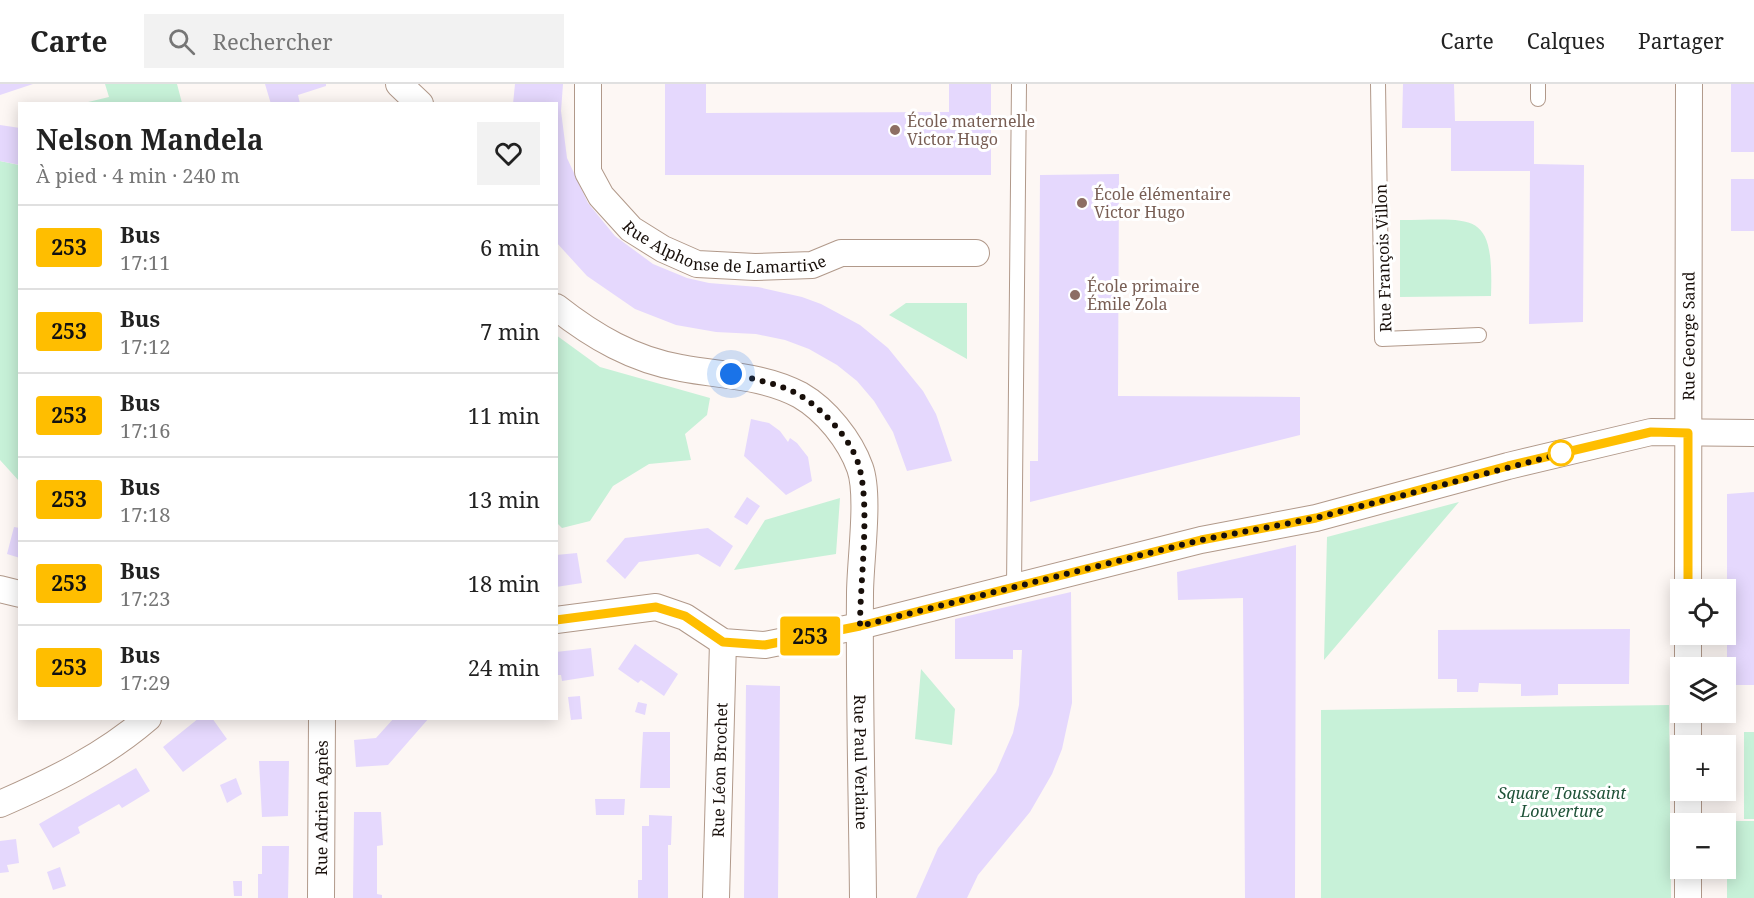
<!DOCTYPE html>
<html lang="fr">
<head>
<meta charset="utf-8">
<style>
	:root { --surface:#fff; --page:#f2f2f2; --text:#222; --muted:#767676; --line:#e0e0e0 }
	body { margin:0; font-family:"Noto Serif",serif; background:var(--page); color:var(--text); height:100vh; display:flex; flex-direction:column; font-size:22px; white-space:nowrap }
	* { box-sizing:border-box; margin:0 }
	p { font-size:20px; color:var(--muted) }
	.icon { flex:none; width:33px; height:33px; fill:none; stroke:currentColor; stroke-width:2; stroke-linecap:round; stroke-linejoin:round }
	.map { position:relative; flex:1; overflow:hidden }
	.drawer { position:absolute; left:18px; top:18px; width:540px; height:618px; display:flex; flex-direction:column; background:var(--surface); border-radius:0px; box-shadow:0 3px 15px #0003 }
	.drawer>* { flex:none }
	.badge { padding:0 12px; border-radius:4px; font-size:21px; line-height:39px }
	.buttons { position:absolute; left:1670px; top:495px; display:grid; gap:12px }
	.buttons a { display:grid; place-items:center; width:66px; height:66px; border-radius:0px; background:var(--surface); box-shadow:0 3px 15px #0003; font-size:30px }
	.you { position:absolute; width:30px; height:30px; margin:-15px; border:4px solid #fff; border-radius:50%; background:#1a73e8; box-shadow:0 0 0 9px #1a73e833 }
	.map>.badge { position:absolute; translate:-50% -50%; box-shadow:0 0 0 3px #fff }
	.round { display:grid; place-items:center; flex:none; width:63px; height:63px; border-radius:0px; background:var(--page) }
	.head { display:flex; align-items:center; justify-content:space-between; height:102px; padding:0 18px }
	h1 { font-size:28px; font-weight:700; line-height:45px }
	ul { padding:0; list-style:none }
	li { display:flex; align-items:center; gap:18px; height:84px; padding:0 18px; border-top:2px solid var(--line) }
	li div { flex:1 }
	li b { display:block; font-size:22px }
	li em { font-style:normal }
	li .badge { min-width:66px; font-weight:700; text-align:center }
	header { display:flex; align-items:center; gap:36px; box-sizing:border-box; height:84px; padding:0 30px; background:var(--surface); border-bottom:2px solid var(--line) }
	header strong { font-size:28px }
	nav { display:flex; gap:33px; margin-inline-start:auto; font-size:21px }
	.search { width:420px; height:54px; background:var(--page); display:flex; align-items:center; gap:15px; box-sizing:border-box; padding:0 21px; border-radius:0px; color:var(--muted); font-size:22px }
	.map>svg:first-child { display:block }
	.green { fill:#c7f1d8 }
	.building { fill:#e5d8fd }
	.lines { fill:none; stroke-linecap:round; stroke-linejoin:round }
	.lane-casing { stroke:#b1998a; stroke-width:16 }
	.street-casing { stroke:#b1998a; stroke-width:28 }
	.lane { stroke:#fff; stroke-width:14 }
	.street { stroke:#fff; stroke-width:26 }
	.line-casing { stroke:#fff; stroke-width:14 }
	.line { stroke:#ffbe00; stroke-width:9 }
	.walk { stroke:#180f0a; stroke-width:6; stroke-dasharray:0 10.8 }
	.education-dot { fill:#8d6e63; stroke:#fff; stroke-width:2 }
	.stop-dot { fill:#fff; stroke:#ffbe00; stroke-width:3 }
	.labels { text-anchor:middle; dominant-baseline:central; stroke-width:6; stroke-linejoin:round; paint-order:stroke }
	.education-label { font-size:16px; fill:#785e54; stroke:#fff; text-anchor:start }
	.street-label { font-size:16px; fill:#180f0a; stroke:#fff }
	.park-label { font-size:16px; font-style:italic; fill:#1f5238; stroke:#fff }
</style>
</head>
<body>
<header>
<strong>Carte</strong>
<div class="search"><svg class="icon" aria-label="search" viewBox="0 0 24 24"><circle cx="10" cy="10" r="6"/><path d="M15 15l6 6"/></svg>Rechercher</div>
<nav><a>Carte</a><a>Calques</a><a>Partager</a></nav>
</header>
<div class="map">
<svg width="1754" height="814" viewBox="0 0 1754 814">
	<rect width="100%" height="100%" fill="#fdf7f4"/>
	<path class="green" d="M105 0H177L182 19H84L109 13Z
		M0 77 19 81V397L0 376Z
		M1400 136C1475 136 1494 125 1491 212L1400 213Z
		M906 219H967V275L889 231Z
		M556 251 600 283 710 314 707 331 685 350 691 376 649 380 613 402 590 437 562 444 556 438Z
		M840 414 836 470 734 486 765 436Z
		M1459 418 1324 576 1327 453Z
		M921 585 955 625 952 661 915 655Z
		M1669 621 1671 814H1321V626Z
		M1744 648H1754V735H1744Z
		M1727 737H1754V814H1727Z"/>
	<path class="building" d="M0 0H33L0 11Z
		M265 0H326V2L298 11 300 20H271Z
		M515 0H563L561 27 567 74 588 119 615 152 653 180 687 194 709 199 758 203 802 213 821 220 860 241 888 264 923 307 936 330 952 377 907 387 893 348 874 317 857 297 837 281 809 265 785 256 756 250 716 248 676 241 635 225 587 192 556 158V20H513Z
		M665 0H706V29L949 28V0H991V91H665Z
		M1403 0H1454L1455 37H1534V80L1584 81 1583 238 1529 240 1530 87H1451V44H1402Z
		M1731 0H1754V68H1731Z
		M0 41 20 44V81L0 77Z
		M1119 90 1118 312 1300 313V351L1030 418V377H1038L1040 91Z
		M1731 95H1754V147H1731Z
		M751 335 769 339 780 347 788 358 790 354 797 359 808 373 812 397 786 411 744 372Z
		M1754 408V601H1727V410Z
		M747 413 760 422 747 441 734 433Z
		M14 443 20 444V474L7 470Z
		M708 444 733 462 720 483 698 470 639 478 625 495 606 477 625 454Z
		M1296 461 1295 814H1245L1243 514 1178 516 1177 488Z
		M577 469 582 499 556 503V471Z
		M1071 508 1072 619 1062 665 1052 690 1030 728 978 791 967 814H916L938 764 996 688 1013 649 1019 621 1022 566H1013V575H955V535Z
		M1630 545 1629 600H1558V611L1521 612V600L1479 599 1478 608H1457V595H1438V546Z
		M635 560 678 590 664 612 641 596 638 599 618 585Z
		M591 564 594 592 562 597 561 591H556V568Z
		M746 601 780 602 778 814H744Z
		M580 612 582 635 571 636 568 613Z
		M638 618 647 620 645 631 635 628Z
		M199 634H212L227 655 183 688 163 663Z
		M394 634H429L388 681 356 683 354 656 376 654Z
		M643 648H670V704H640Z
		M259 677H289L288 732 262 733Z
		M136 684 150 707 122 724 119 720 78 743 80 749 53 764 39 740Z
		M236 694 242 710 227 719 220 701Z
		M595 715H625L624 731H596Z
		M354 728H381L383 761 377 762V810L382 811V814H353Z
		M649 731 672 732 671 761H668V814H638V796H642V742H649Z
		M16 755 19 779 7 781 9 788 0 789V757Z
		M262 762H289L288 814H258V790H262Z
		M60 783 66 802 53 806 47 788Z
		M233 797H242V812H234Z"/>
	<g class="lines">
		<defs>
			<path id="lane" d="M1378 0 1382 255 1479 251
				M1538 15V0
				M1014 503 1019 0"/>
			<g id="street">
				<path d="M399 0 420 20"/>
				<path id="s1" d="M588 0V88L601 112 631 145 663 165 697 180 755 183 812 181 841 169H976"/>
				<path id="s2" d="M556 223C594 253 634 276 681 284 722 292 762 291 800 311 826 326 850 356 860 384 870 412 860 478 860 510 859 611 862 713 863 814"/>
				<path d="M0 505 20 510"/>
				<path id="s3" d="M1688 506 1689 0"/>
				<path d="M556 536 656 523 685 533 723 558 765 561 860 542 1201 456 1316 434 1508 382 1651 348 1754 349"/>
				<path d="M1688 550V584"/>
				<path d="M1688 628V662"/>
				<path d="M1688 706V740"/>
				<path d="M0 720C53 697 104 672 148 634"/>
				<path d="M1688 784V814"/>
				<path id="s4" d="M321 814 322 634"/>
				<path id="s5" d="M716 814 723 558"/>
			</g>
		</defs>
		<use href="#lane" class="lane-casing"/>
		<use href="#street" class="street-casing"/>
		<use href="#lane" class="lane"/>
		<use href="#street" class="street"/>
	</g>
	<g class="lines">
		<defs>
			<path id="line" d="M556 536 656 523 685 532 723 558 765 561 860 542 1201 456 1316 434 1508 382 1651 348 1688 349V506"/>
		</defs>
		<use href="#line" class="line-casing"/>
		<use href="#line" class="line"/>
		<path class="walk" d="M731 290C754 295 781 300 801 312 825 327 854 358 860 386 870 427 860 498 860 542L1201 456 1316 434 1568 368 1561 369"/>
	</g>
	<g class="education-dot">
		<circle cx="895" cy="46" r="6"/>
		<circle cx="1082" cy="119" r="6"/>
		<circle cx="1075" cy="211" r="6"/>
	</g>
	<circle class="stop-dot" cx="1561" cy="369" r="12"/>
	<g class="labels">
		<g class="education-label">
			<text x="907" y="37">École maternelle<tspan x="907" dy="18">Victor Hugo</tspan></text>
			<text x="1094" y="110">École élémentaire<tspan x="1094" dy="18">Victor Hugo</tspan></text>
			<text x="1087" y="202">École primaire<tspan x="1087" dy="18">Émile Zola</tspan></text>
		</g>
		<g class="street-label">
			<text stroke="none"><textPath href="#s1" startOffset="258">Rue Alphonse de Lamartine</textPath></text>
			<text transform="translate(1383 174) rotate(-92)">Rue François Villon</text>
			<text stroke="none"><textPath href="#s3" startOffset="254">Rue George Sand</textPath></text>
			<text stroke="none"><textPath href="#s2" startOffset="654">Rue Paul Verlaine</textPath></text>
			<text stroke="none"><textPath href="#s5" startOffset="128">Rue Léon Brochet</textPath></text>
			<text stroke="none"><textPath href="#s4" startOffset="90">Rue Adrien Agnès</textPath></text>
		</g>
		<g class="park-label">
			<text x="1562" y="709">Square Toussaint<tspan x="1562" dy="18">Louverture</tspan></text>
		</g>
	</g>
</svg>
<div class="buttons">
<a><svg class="icon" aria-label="locate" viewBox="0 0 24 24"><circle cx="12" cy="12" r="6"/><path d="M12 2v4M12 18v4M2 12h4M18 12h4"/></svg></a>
<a><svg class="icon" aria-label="layers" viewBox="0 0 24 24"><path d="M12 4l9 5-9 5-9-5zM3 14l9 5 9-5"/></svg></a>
<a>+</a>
<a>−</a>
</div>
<div class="you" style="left:731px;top:290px"></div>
<b class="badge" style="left:810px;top:552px;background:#ffbe00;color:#111">253</b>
<section class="drawer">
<div class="head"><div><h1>Nelson Mandela</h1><p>À pied · 4 min · 240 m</p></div><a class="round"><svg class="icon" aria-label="heart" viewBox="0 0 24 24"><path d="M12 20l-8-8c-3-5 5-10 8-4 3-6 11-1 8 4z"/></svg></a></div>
<ul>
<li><span class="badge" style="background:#ffbe00;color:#111">253</span><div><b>Bus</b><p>17:11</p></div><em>6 min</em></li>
<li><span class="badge" style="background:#ffbe00;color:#111">253</span><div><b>Bus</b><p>17:12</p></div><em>7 min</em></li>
<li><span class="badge" style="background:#ffbe00;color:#111">253</span><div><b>Bus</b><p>17:16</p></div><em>11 min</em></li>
<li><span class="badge" style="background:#ffbe00;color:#111">253</span><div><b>Bus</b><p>17:18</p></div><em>13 min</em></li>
<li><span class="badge" style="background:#ffbe00;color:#111">253</span><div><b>Bus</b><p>17:23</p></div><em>18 min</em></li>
<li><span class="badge" style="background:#ffbe00;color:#111">253</span><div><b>Bus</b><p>17:29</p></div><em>24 min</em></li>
</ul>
</section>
</div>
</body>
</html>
